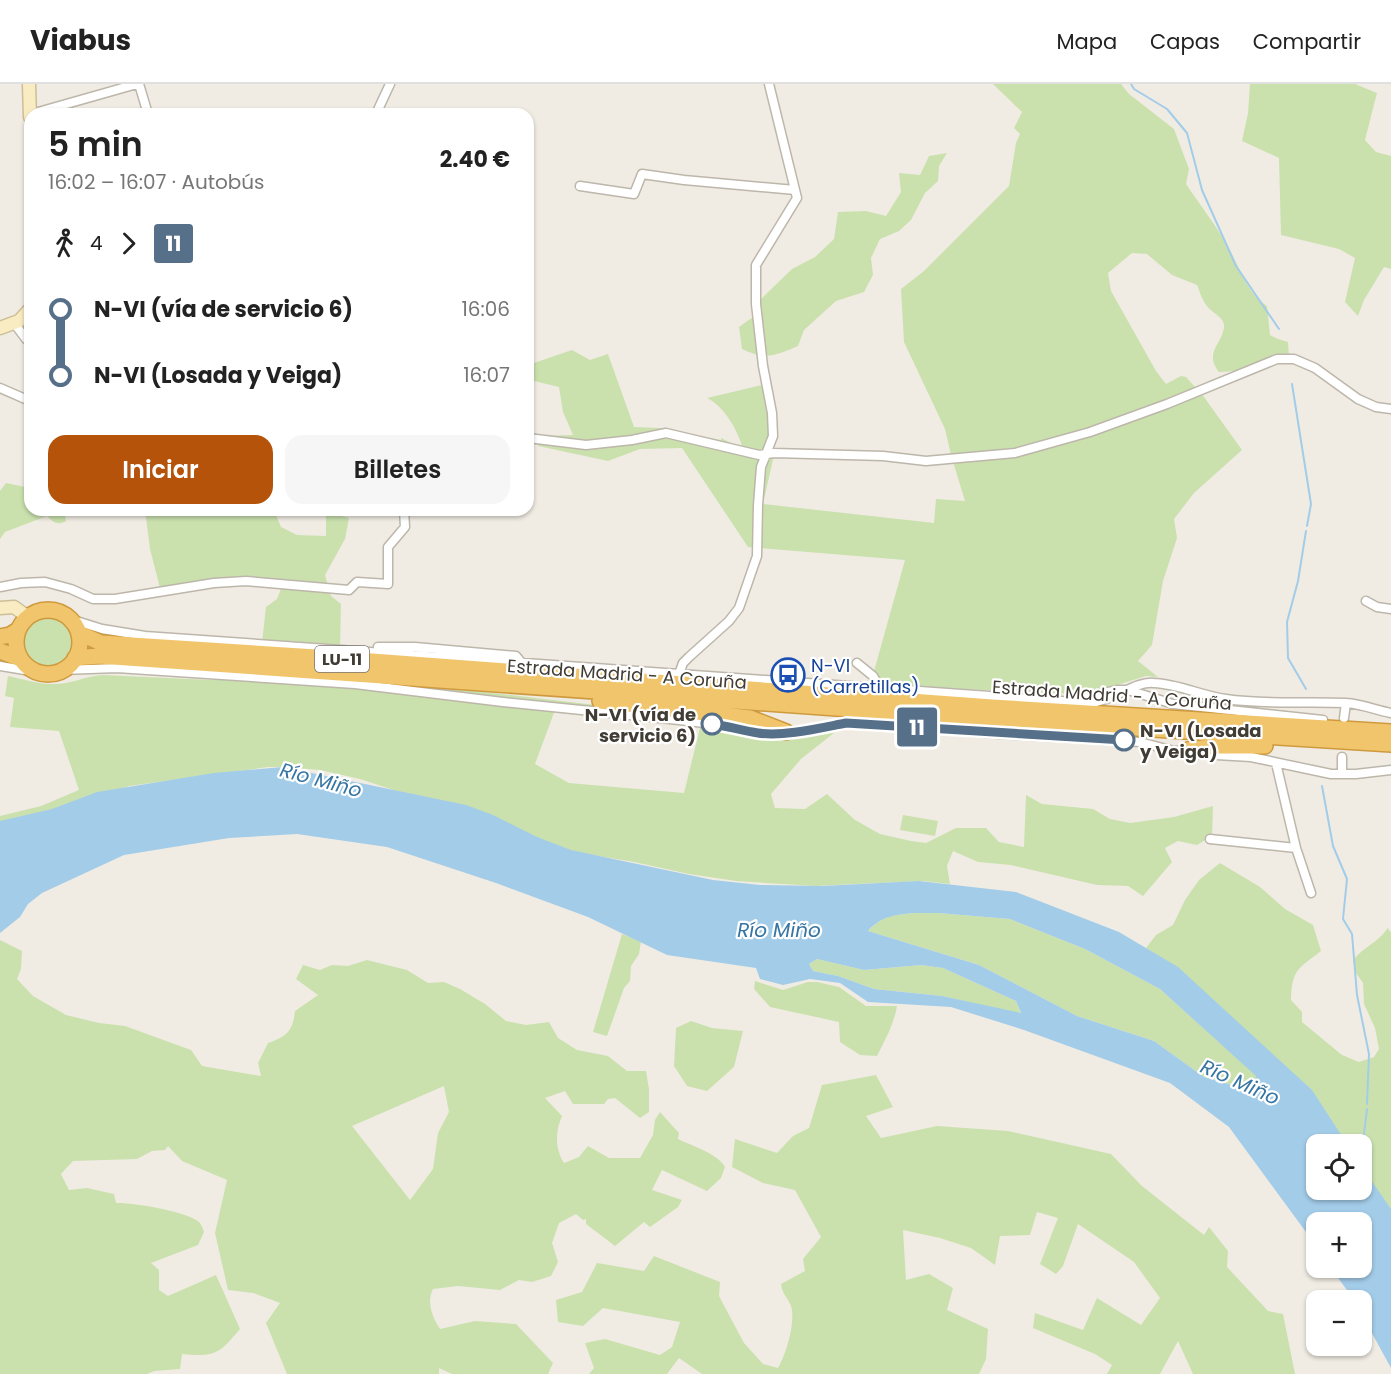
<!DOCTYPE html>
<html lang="es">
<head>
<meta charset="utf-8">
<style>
	:root { --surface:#fff; --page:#f6f6f6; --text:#222; --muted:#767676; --line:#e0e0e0; --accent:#b45309 }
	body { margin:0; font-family:Poppins,sans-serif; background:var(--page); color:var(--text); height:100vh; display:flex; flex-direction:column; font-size:22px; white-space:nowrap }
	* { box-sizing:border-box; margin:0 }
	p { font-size:20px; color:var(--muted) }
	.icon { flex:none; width:33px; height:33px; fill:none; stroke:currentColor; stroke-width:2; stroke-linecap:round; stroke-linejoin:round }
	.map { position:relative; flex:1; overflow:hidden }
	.drawer { position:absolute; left:24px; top:24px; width:510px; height:408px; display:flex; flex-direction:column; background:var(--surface); border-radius:18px; box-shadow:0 2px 4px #0004 }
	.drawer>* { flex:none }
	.badge { padding:0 12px; border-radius:4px; font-size:21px; line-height:39px }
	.buttons { position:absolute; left:1306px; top:1050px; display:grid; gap:12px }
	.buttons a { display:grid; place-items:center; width:66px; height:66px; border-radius:12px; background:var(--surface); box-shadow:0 2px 4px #0004; font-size:30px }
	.map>.badge { position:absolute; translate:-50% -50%; box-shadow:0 0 0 3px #fff }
	.legs { display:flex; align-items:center; gap:9px; height:66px; padding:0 24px; font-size:20px }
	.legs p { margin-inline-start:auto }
	.head { display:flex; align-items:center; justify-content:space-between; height:102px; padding:0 24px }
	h1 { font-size:33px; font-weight:600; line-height:45px }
	.button { display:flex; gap:12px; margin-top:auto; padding:12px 24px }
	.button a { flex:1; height:69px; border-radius:18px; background:var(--accent); color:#fff; font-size:24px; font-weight:600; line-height:69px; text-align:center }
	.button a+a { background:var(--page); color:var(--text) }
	ul { padding:0 24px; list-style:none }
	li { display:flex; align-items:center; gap:21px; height:66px; font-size:22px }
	li i { display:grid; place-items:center; width:9px; height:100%; margin:0 8px; background:currentColor }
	li i::after { content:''; width:15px; height:15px; margin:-8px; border:4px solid; border-radius:50%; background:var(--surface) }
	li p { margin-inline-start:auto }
	li:first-child i { background:linear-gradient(#0000 50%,currentColor 0) }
	li:last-child i { background:linear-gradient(currentColor 50%,#0000 0) }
	header { display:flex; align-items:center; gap:36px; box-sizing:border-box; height:84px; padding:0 30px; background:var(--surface); border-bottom:2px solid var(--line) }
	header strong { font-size:28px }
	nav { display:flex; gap:33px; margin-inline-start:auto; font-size:21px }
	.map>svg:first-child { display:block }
	.green { fill:#cae1ae; fill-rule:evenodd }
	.water { fill:#a3cce9; fill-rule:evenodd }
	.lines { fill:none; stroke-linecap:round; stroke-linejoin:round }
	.stream { stroke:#a3cce9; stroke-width:2 }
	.street-casing { stroke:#bdb6aa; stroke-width:11 }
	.secondary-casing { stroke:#ccbe96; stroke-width:15 }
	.highway-casing { stroke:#cf9a3e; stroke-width:18 }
	.street { stroke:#fff; stroke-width:8 }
	.secondary { stroke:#f9ecc3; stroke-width:12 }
	.highway { stroke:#f1c56c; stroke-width:15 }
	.line-1-casing { stroke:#fff; stroke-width:14 }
	.line-1 { stroke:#57708a; stroke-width:9 }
	.stop-1-dot { fill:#fff; stroke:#57708a; stroke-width:3 }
	.labels { text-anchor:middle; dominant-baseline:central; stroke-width:4.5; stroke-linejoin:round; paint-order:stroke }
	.shield { fill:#fff; stroke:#7a7671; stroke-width:1.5 }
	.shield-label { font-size:16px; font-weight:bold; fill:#413c34 }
	.transit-label { font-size:18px; fill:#164399; stroke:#fff; text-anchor:start }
	.street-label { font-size:18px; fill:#413c34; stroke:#fff }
	.stop-label { font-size:18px; font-weight:bold; fill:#413c34; stroke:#fff; text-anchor:end }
	.water-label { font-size:20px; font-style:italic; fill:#3775a3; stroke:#fff }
</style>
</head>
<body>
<header>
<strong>Viabus</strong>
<nav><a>Mapa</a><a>Capas</a><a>Compartir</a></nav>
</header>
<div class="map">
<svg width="1391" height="1290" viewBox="0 0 1391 1290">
	<rect width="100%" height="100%" fill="#f0ece3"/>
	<path class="green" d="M993 0H1121L1129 10 1174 45 1189 85 1186 100C1199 119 1214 139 1226 159 1239 181 1245 207 1267 222L1270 251 1278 255 1288 258 1289 272 1252 286 1219 288C1204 269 1221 261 1224 244 1226 234 1212 229 1207 222 1202 216 1200 208 1197 201L1172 191 1147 170 1132 169 1108 189 1111 207 1156 287 1166 300 1181 292 1186 293 1204 313 1242 366 1194 409 1174 435 1177 454 1163 497 1152 561 1138 577 1158 593 1146 592 1101 606 1073 610 943 604 871 598 905 476 748 463 682 364 640 365 608 377 538 362 540 352 573 351 563 328 559 303 530 296 528 281 572 266 590 276 608 270 634 343 660 344 721 356V354L743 365C738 347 725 323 707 314L762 301 774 371 763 420 934 439 936 415 965 417 951 371 945 345 904 258 901 205 924 187 1009 102 1016 59 1020 50 1014 44 1022 28Z
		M1250 0H1355L1377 9 1365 56 1376 68 1391 72V185L1384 183 1364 216 1358 232 1345 218 1355 174 1339 165 1281 151 1279 74 1242 57 1248 29Z
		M947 69 939 82 938 97 925 109 911 136 899 147 880 155 871 174 873 191 864 208 836 217 804 246 798 262C775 272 765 276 742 265L739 243 753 233 758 218 792 185 815 173 834 155 838 128 866 127 886 132 901 108 899 89 920 91 929 72Z
		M6 399 30 404V426H64L66 437C57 442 53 438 47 432L5 448 0 455V407Z
		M145 426H274L281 443 297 451 326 452V428L349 434 345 455 325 491 331 512 341 520 340 564 262 558 266 523 277 515 284 497 161 508 150 465Z
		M22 558a26 26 0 1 1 52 0a26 26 0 1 1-52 0Z
		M96 578 397 598 639 626 745 636 769 646 619 626 83 582Z
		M103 591 211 596 230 594 391 606 514 624 555 626 535 680 569 699 684 709 700 644H720L769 655 801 652 839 645 801 675 771 710 775 724 805 725 827 710 855 736 880 750 911 757 926 759 956 744H986L999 758 1024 763 1026 711 1042 720 1093 725 1110 735 1130 739 1174 733 1213 722 1212 752 1197 761 1178 757 1165 764 1172 778 1143 812 1128 802 1097 801 1011 781 978 778 953 767 947 782 950 800 923 797 815 802 736 797 689 790 634 778 569 767 497 740 360 695 320 686 285 683H268L129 702 95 714 0 757V732L41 722 79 706 59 647 10 643 14 614 5 612 8 592C23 595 40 601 55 600 71 600 86 592 103 591Z
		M903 731 938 737 935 752 900 746Z
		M1220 779 1260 803 1285 825 1313 841 1321 867C1298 885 1292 885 1291 916L1302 928V938L1342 971 1359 978 1374 973 1379 965 1375 944 1364 920 1363 899 1356 889 1353 876C1365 862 1376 860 1388 844L1391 849V1141L1362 1099V1060H1342L1155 870 1146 864 1156 851 1173 841 1185 816 1199 796Z
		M914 829H938L1010 835 1085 865 1160 905 1257 992 1253 1007 1204 993 1154 957 1077 932 979 881 868 847C883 831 893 831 914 829Z
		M622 850 641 857 639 870 631 882 630 897 624 904 607 952 593 948Z
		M0 856 22 867 21 885 17 895 33 912 66 931 99 939 125 942 191 966 202 982 261 992 258 979 268 959C286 953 293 947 295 927L318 911 296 895 303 881 320 886 332 881 348 882 367 876 407 886 428 899 444 898 460 905 485 920 506 937 526 941 549 938 558 954 577 966 608 972 627 987H646L649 1005V1028L640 1034 615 1014 608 1015 604 1020H573L565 1007 545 1014 562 1032C555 1048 555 1065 564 1079L579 1073 588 1062 609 1074H640L653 1051 655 1036 660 1028 679 1049 678 1055C692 1062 717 1069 725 1083L721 1094 707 1107 662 1086 652 1106 682 1116 678 1123 650 1143 644 1138 615 1162 586 1140V1135L583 1136 576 1130 559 1139 552 1159 558 1178 551 1192 532 1198 519 1196 500 1206 458 1202 433 1205C426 1219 433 1234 440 1245L475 1237 516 1240 553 1279 548 1290H452L439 1284V1290H287L266 1239 280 1219 253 1209 228 1206 215 1149 227 1096 182 1077 168 1062 165 1066 152 1067 137 1075 73 1077 61 1090 69 1106 87 1104 114 1110 116 1119C131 1118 191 1128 200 1139 202 1142 203 1145 204 1148L198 1161 151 1179 159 1186V1206L168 1212 216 1191 240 1245C219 1270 216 1273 182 1270L180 1285 154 1287 147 1290H0ZM444 1002 449 1028 438 1049 433 1085 410 1116 352 1042Z
		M817 875 864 886 921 881 943 884 1016 917 1021 930 942 912 874 905 838 892 813 887 809 880Z
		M755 897 783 906 808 898H817L839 903 866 922H897C894 940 885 956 877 972L860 971 840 958 839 938 770 923 754 905Z
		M691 937 712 944 743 947 734 983 707 1007 687 1002 674 982 676 944Z
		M876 991 893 1023 866 1032 881 1054 937 1042 1008 1047 1111 1070 1142 1102 1204 1151 1209 1143 1228 1167 1227 1183 1268 1227 1283 1230 1295 1290H1193L1178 1257 1160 1290H1107L1112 1281 1095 1270 1033 1244 1035 1229 1083 1246 1097 1214 1141 1241 1160 1214 1134 1178 1078 1140 1063 1182 1056 1190 1040 1180 1058 1134 1037 1128 1030 1151 1000 1152 995 1181 971 1164 940 1154 903 1146 906 1196 929 1190 953 1204 947 1226 988 1245 986 1275 979 1290H702L679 1274 667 1290H589L594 1284 585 1259 605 1255 660 1271 672 1263 680 1238 603 1224 583 1242 558 1238 556 1216 582 1208 597 1179 644 1187 654 1172 720 1198 719 1212 744 1259 763 1280 778 1284C786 1270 796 1238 791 1222 788 1214 782 1210 781 1200L805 1187 803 1175 821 1153 795 1106 763 1099 732 1083 735 1055 777 1069 793 1052 809 1044 822 1001Z"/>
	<path class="water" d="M283 683 466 721 493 731 537 753 571 766 713 796 760 801 822 802 919 797 1016 808 1119 848 1178 883 1312 1006 1347 1060H1317V1106H1362V1083L1391 1125V1284L1362 1231V1216H1354L1331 1184H1362V1138H1317V1163L1229 1043 1170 999 1024 946 951 923 868 918 840 899 810 895 783 901 760 895 756 884 667 871 588 833 496 799 387 763 297 750 229 754 124 771 42 809 28 820 20 833 0 849V737L52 725 97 708 214 689ZM914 829H938L1010 835 1085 865 1160 905 1256 992 1253 1007 1204 993 1154 957 1077 932 979 881 868 847C881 832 895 831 914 829ZM817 875 864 886 921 881 943 884 1016 917 1021 929 942 912 874 905 838 892 813 887 809 880Z"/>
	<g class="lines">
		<path class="stream" d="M1131 0 1134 5 1167 25 1187 49 1202 106 1236 182 1279 245
			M1292 300 1311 420 1307 442
			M1306 605 1288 574 1287 538 1298 497 1306 447
			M1322 702 1333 762 1347 795 1343 835 1352 850 1357 911 1369 970 1367 1020
			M1362 1067 1367 1025"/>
		<defs>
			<path id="street" d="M139 0 148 30
				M31 30 137 0
				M376 30 390 0
				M580 102 634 110 642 90 684 96 795 106
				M14 239 26 255 30 257
				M0 304 30 317
				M528 354 586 361 632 356 666 349 759 371 774 369 883 372 926 377 1015 369 1090 348 1167 320 1277 275H1294L1315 284 1358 315 1376 323 1391 325
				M0 503 21 499 45 498 71 505 93 515H115L214 499 246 497 349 506 357 498 388 500V463L405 443 404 426
				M1366 517 1377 523 1391 525
				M70 535 102 545 145 552 1089 619C1114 617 1134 597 1154 599 1179 600 1202 612 1226 615 1266 621 1306 617 1346 619 1361 620 1376 626 1391 629
				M378 563H415L516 572 521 578
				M857 579 873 592 879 603
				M0 582 37 588
				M62 586 117 584 355 600 503 618 679 636 729 642 758 649 805 647 846 639 873 640 999 650 1140 658 1174 667 1188 666 1199 670 1251 673 1331 690H1356L1391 686
				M679 590 683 579 689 573 729 537 739 524 757 472 758 421 761 383 773 352 772 329 763 282 756 220V181L797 114 769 0
				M1079 615 1117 606H1128L1173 620 1323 636
				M1344 634 1346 619
				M1342 673V690
				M1276 679 1296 764 1311 809
				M1210 755 1296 764"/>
			<path id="secondary" d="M29 0 30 33
				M0 244 19 237 30 225
				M0 524 14 523 28 533"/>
			<path id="highway" d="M16 558a32 32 0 1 1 64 0a32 32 0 1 1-64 0Z
				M79 549 101 559 332 574 992 623 1391 648
				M0 553 10 551 18 546
				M0 567 21 575
				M75 574 99 572 992 635 1391 660
				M600 617 750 634 786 648
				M1188 666 1217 662H1265"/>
		</defs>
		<use href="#street" class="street-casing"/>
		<use href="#secondary" class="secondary-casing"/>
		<use href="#highway" class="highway-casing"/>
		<use href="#street" class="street"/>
		<use href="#secondary" class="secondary"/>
		<use href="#highway" class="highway"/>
	</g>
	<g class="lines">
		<defs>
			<path id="line-1" d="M712 640C728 642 743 647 758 649 783 653 820 644 846 639L1124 656"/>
		</defs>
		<use href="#line-1" class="line-1-casing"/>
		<use href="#line-1" class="line-1"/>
	</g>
	<defs>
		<symbol id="bus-ring" viewBox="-11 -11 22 22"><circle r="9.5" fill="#fff" stroke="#1a4fb4" stroke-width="1.5"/><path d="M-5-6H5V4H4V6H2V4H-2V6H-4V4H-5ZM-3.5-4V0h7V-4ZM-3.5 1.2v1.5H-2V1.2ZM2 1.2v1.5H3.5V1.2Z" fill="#1a4fb4"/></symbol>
	</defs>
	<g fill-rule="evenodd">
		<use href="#bus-ring" x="769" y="572" width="38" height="38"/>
	</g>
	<g class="stop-1-dot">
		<circle cx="712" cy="640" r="10"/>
		<circle cx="1124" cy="656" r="10"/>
	</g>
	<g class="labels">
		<rect class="shield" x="315" y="562" width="54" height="26" rx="4.5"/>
		<g class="shield-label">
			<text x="342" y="575">LU-11</text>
		</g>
		<g class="transit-label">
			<text x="811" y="581">N-VI<tspan x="811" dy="21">(Carretillas)</tspan></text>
		</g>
		<g class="street-label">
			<text transform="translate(627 590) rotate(4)">Estrada Madrid - A Coruña</text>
			<text transform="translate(1112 611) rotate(4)">Estrada Madrid - A Coruña</text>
		</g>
		<g class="stop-label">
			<text x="696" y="630">N-VI (vía de<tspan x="696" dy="21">servicio 6)</tspan></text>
			<text x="1140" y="646" text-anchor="start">N-VI (Losada<tspan x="1140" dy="21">y Veiga)</tspan></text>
		</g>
		<g class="water-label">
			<text transform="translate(321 696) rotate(15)">Río Miño</text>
			<text x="779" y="846">Río Miño</text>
			<text transform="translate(1240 998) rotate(24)">Río Miño</text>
		</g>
	</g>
</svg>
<div class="buttons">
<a><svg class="icon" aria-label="locate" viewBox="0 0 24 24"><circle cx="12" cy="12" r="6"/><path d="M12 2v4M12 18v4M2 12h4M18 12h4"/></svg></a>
<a>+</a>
<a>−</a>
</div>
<b class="badge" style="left:917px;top:643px;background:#57708a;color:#fff">11</b>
<section class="drawer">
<div class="head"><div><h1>5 min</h1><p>16:02 – 16:07 · Autobús</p></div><b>2.40 €</b></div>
<div class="legs"><svg class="icon" aria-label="walk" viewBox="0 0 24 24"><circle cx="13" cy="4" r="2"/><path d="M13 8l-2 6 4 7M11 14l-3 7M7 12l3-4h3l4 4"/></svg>4<svg class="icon" aria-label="forward" viewBox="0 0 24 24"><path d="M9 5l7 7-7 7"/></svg><b class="badge" style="background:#57708a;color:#fff">11</b></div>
<ul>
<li><i style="color:#57708a"></i><b>N-VI (vía de servicio 6)</b><p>16:06</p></li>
<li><i style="color:#57708a"></i><b>N-VI (Losada y Veiga)</b><p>16:07</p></li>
</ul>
<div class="button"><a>Iniciar</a><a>Billetes</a></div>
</section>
</div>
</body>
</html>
